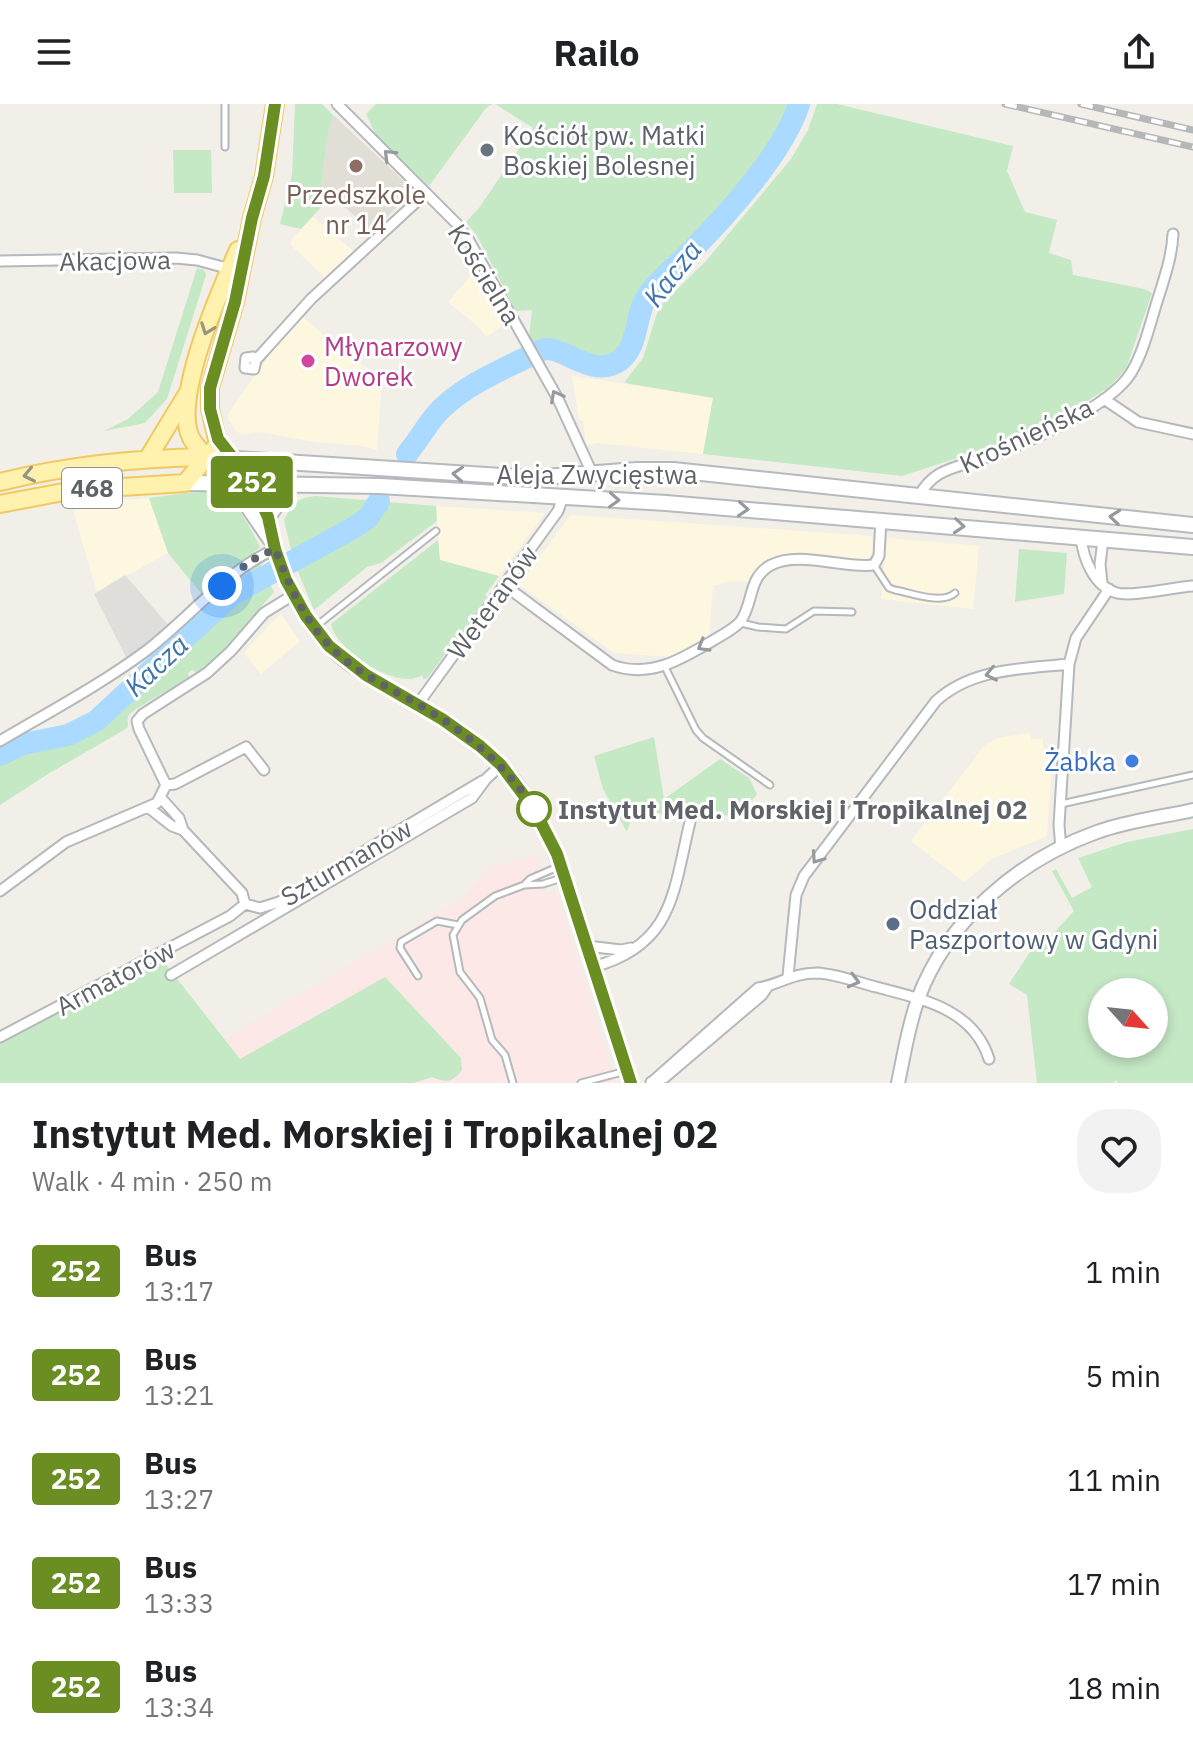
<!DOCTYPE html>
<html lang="en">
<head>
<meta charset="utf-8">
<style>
	:root { --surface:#fff; --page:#f2f2f2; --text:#202124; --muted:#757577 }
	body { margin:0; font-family:"IBM Plex Sans",sans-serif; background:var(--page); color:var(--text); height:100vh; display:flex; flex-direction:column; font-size:30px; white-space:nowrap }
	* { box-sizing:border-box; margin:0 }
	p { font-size:26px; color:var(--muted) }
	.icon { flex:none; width:44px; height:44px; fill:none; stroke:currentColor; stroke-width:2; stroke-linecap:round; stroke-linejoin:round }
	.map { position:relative; height:979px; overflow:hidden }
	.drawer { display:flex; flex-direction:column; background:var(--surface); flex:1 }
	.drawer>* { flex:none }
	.badge { padding:0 16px; border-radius:6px; font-size:28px; line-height:52px }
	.needle { width:52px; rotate:117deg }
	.buttons { position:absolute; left:1088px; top:874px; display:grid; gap:16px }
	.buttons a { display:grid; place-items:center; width:80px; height:80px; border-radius:50%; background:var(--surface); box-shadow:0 4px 12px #0003; font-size:40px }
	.you { position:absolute; width:40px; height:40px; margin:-20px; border:6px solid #fff; border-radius:50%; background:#1a73e8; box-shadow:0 0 0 12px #1a73e833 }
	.map>.badge { position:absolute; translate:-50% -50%; box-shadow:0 0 0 4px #fff }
	.round { display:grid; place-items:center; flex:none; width:84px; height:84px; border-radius:32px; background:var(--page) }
	.summary { display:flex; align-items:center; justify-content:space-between; height:136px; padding:0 32px }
	h1 { font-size:38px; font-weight:800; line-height:60px }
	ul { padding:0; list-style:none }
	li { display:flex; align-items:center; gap:24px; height:104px; padding:0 32px }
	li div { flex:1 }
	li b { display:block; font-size:30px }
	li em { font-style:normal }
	li .badge { min-width:88px; font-weight:700; text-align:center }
	header { display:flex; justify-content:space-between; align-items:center; height:104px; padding:0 32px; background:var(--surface); font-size:36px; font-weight:800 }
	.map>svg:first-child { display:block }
	.commercial { fill:#fef7e0 }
	.industrial { fill:#e0deda }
	.education { fill:#e1ded6 }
	.medical { fill:#fce8e6 }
	.green { fill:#c5e8c5; fill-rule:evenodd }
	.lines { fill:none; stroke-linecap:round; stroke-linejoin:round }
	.stream { stroke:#aadaff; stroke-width:4 }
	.river { stroke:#aadaff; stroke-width:22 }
	.service-casing { stroke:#b5b8bc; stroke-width:9 }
	.minor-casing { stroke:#b5b8bc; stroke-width:13 }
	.tertiary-casing { stroke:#b5b8bc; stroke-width:16 }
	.secondary-casing { stroke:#b6babf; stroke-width:18 }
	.primary-casing { stroke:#f2c960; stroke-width:20 }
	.service { stroke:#fff; stroke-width:5 }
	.minor { stroke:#fff; stroke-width:9 }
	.tertiary { stroke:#fff; stroke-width:12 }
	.secondary { stroke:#fff; stroke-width:14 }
	.primary { stroke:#fff2af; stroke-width:16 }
	.rail-casing { stroke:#b6b7b8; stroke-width:7 }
	.rail { stroke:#fff; stroke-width:4; stroke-dasharray:12; stroke-linecap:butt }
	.oneway { stroke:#979a9d }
	.oneway2 { stroke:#979581 }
	.line-casing { stroke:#fff; stroke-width:18 }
	.line { stroke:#6b8e23; stroke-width:12 }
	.walk { stroke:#5f6368; stroke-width:8; stroke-dasharray:0 14.4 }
	.worship-dot { fill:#6b7280; stroke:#fff; stroke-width:3 }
	.education-dot { fill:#8d6e63; stroke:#fff; stroke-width:3 }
	.hotel-dot { fill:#d1479c; stroke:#fff; stroke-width:3 }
	.shop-dot { fill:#3f7fe0; stroke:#fff; stroke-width:3 }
	.stop-dot { fill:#fff; stroke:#6b8e23; stroke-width:4 }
	.service-dot { fill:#5c6f8a; stroke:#fff; stroke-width:3 }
	.labels { text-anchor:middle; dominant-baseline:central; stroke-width:6; stroke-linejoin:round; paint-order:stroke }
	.shield { fill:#fff; stroke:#8f9295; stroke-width:2 }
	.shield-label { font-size:24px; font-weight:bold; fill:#5f6368 }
	.worship-label { font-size:26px; fill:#5b616d; stroke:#fff; text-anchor:start }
	.education-label { font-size:26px; fill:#785e54; stroke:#fff }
	.street-label { font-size:26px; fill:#5f6368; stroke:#fff }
	.hotel-label { font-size:26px; fill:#b23c85; stroke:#fff; text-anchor:start }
	.shop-label { font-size:26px; fill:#366cbe; stroke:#fff; text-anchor:end }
	.stop-label { font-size:26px; font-weight:bold; fill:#5f6368; stroke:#fff; text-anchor:start }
	.service-label { font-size:26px; fill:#4e5e75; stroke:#fff; text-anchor:start }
	.water-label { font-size:28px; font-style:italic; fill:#4174aa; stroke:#fff }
</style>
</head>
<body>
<header><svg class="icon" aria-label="menu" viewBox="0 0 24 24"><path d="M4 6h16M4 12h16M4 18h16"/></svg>Railo<svg class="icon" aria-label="share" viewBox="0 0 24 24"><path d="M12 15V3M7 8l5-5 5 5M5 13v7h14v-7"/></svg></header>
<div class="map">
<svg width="1193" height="979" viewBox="0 0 1193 979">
	<rect width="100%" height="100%" fill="#f1efe8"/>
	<path class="commercial" d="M313 113 353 147 326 175 291 141 292 135Z
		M481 160 499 194 496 196 505 213 504 221 486 233 479 223 448 198Z
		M302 212 341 246 382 275 377 346 362 342 315 338 260 328 243 330 237 328 228 315 229 309 266 255Z
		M572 272 713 293 703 350 598 339 586 341 583 317 579 315Z
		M149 394 168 449 97 488 73 406 112 397Z
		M436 402 545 409 499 472 440 456Z
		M570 411 872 432 873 448 866 456 798 450 779 452 761 461 748 478 731 477 713 482 709 530 671 553 614 549 520 481Z
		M887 434 979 442 973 505 881 495Z
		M281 510 300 537 261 570 244 549 271 519Z
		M1030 629 1031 635 1043 634V649L1050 652 1052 658 1047 732 992 755 964 778 911 737 985 641 997 634Z"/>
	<path class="industrial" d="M125 471 169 522 127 555 94 490Z"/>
	<path class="education" d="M333 11 404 77 401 99 372 128 321 81 328 30Z"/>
	<path class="medical" d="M539 751 545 789 556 787 616 979H288L240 955 224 935 460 796 491 763Z"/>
	<path class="green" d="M295 0H322L333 11 328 30 321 81 332 91 301 125 280 120 292 71Z
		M376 0H493L486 4 429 82 377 33 366 10Z
		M495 0H795L789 22 698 133 646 188 638 200 620 252 602 258 582 257 555 241 546 240 536 245 529 233 532 206 516 207 476 130 466 118 479 104 533 24Z
		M817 0H837L1013 42 1007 67 1025 108 1057 116 1049 149 1071 156 1073 171 1144 185 1152 189 1126 265 1108 284 1050 320 1016 335 902 372 703 350 713 294 625 279 626 276 643 254 659 203 706 157 791 55 808 26Z
		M173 46H211L212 89H174Z
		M197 164 204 166 206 171 167 295 145 319 104 327 128 315 158 288Z
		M186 389C196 389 208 387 218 389 236 393 252 428 260 443L204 493 168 449 149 394Z
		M315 392 436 402 437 417 381 459 367 463 314 506 294 458 284 416C292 400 297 394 315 392Z
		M438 436 440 456 499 472 485 491 487 493 429 572 424 576 422 571C398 588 335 545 331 520Z
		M1019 445 1067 449 1064 490 1015 498Z
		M259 458 274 488 221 549 198 569 192 566 188 569 189 574C178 581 135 604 130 610 126 615 128 617 128 623L124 626 48 670 0 701V656C20 644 33 647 55 642 87 636 111 613 131 588L128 582 135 571 173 541Z
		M654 633 664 695 720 655 749 674 757 690C733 724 707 711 673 700L669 712 650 707 631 715 627 728 603 685 594 652Z
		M1193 725V979H1117L1116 976 1113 979H1037L1027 891 1009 880 1034 842 1039 845 1074 807 1052 767 1056 765 1072 794 1092 783 1078 754 1127 738ZM1102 888H1154V940H1102Z
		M160 853 240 955 385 873 461 954 462 966C452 979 446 979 432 973L413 979H0V938Z"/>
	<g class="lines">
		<path class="stream" d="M371 409 386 405"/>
		<path class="river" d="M407 350C419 336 428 318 441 305 469 278 510 262 544 245 563 242 592 275 619 257 640 242 634 210 648 191 660 174 678 161 691 147 727 111 784 48 799 0
			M0 651 23 640 68 631 96 617 233 490 353 424 368 414 379 397"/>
		<defs>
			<path id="service" d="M225 43V0
				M874 461 889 484 895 486C912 489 942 501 955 489
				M741 519 758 523 786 525 814 507 852 508
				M315 523 436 427
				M665 563 696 626 703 634 770 681
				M1061 700 1193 671
				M524 781 530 775 560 762
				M418 872 400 844 401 838 437 817 458 821
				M513 979 505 951 492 936 480 894 460 868 453 831 462 816 495 792 524 781 543 780 565 773
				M581 979 626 967"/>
			<path id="minor" d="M337 0 457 120 468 135 558 295 592 369
				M0 157 176 154 197 156 230 165
				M256 256 253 253 246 254 245 264 254 265 256 256 311 195 426 89
				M1104 295 1138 318 1193 330
				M919 392C934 364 956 364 984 354 1023 341 1109 304 1131 269 1143 249 1149 224 1156 201 1163 178 1172 154 1173 130
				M1081 433C1083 454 1094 483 1117 489 1132 493 1175 483 1193 482
				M1102 479 1100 460 1103 436
				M504 481 612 561C650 575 682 555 714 536 722 531 734 525 740 518 754 500 747 474 771 461 799 446 844 465 874 461L879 452 881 415
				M418 600 558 407 563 393
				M0 637C49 608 100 581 146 547 189 514 226 467 275 445
				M166 681 175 680 246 643 264 666
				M161 694 179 714 183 726 242 789 245 800
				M149 704 172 722 183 726
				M1061 745 1059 721 1069 560 1076 534 1109 485
				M0 787 66 738 157 699 166 681 139 625 137 617 143 610 207 569 231 547 264 509 293 491
				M245 800 260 804 279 798 482 677
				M587 842 621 846 631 844
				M593 863C674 841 673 788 690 718
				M171 871 472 694 486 675 501 661
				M788 872 796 791 804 772 936 597C972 564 1022 565 1069 560
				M0 933 230 812 245 800
				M653 977 758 884C779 881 791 869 817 869 837 870 857 878 876 883 921 895 973 904 989 955
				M651 978 664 974 762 891 768 882"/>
			<path id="tertiary" d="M230 378 269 435
				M252 378C266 404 267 419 275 446 286 481 303 514 328 541 347 562 373 575 398 589 441 614 486 639 517 680 552 727 567 780 585 835 600 883 615 931 631 979
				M898 979C904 951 908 923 918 895 947 816 1019 756 1097 728 1127 717 1162 713 1193 706"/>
			<path id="secondary" d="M207 353 532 374 637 366H673L1193 421
				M185 379 380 382 666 399 1193 443
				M268 413 292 379"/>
			<path id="primary" d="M207 353C200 346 192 339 189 329 176 286 220 187 238 146
				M148 354 187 290
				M0 378C68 361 137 354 207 353
				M0 400 74 386 185 379 218 340 210 305V284L235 198 252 114 264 72 275 0"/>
		</defs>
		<use href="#service" class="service-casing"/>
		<use href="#minor" class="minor-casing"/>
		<use href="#tertiary" class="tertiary-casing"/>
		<use href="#secondary" class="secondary-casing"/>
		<use href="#primary" class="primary-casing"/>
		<use href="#service" class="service"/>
		<use href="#minor" class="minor"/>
		<use href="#tertiary" class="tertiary"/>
		<use href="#secondary" class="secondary"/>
		<use href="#primary" class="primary"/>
		<defs>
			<path id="rail" d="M1005 0 1193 43
				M1081 0 1193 26"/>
		</defs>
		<use href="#rail" class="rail-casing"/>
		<use href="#rail" class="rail"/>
	</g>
	<defs><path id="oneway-chevron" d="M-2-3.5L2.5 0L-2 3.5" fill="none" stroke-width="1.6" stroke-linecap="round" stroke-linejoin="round" transform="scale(2)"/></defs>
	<g class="oneway">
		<use href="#oneway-chevron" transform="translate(389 51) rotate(-135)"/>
		<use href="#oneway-chevron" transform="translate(556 292) rotate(-118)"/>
		<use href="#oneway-chevron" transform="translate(458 370) rotate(-176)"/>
		<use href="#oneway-chevron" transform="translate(614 396) rotate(3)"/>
		<use href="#oneway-chevron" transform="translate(743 405) rotate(4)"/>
		<use href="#oneway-chevron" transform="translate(1115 413) rotate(-174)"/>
		<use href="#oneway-chevron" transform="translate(959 422) rotate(5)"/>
		<use href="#oneway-chevron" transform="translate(703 542) rotate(150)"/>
		<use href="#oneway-chevron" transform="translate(991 570) rotate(168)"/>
		<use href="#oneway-chevron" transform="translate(817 754) rotate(125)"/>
		<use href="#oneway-chevron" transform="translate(854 877) rotate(15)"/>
	</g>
	<g class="oneway2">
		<use href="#oneway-chevron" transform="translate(207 225) rotate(110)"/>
		<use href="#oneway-chevron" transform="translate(29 371) rotate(168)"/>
	</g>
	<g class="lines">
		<defs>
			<path id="line" d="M275 0 264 72 252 114 235 198 210 284V305L218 335 252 378 268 413 275 445 286 476 306 512 329 542 366 571 442 615 480 642 501 661 534 705 557 750 631 979"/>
		</defs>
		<use href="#line" class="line-casing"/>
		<use href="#line" class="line"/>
		<path class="walk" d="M222 482 250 457 275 445C289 480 302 513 329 541 353 567 386 582 416 599 464 627 504 658 534 705"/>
	</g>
	<circle class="worship-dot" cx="487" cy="46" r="8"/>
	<circle class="education-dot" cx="356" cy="62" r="8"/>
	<circle class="hotel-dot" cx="308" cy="257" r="8"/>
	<circle class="shop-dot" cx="1132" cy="657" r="8"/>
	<circle class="stop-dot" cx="534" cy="705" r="16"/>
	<circle class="service-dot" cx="893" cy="820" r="8"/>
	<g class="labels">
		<rect class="shield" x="62" y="364" width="60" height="40" rx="6"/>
		<g class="shield-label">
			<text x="92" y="384">468</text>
		</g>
		<g class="worship-label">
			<text x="503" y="31">Kościół pw. Matki<tspan x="503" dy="30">Boskiej Bolesnej</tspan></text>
		</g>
		<g class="education-label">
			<text x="356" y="90">Przedszkole<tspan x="356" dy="30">nr 14</tspan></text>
		</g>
		<g class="street-label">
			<text transform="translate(115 156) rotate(-1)">Akacjowa</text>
			<text transform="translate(485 170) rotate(58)">Kościelna</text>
			<text transform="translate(1026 331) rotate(-25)">Krośnieńska</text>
			<text x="597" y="370">Aleja Zwycięstwa</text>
			<text transform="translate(492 498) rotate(-54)">Weteranów</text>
			<text transform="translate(346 758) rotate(-30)">Szturmanów</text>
			<text transform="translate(115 873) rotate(-28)">Armatorów</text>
		</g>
		<g class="hotel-label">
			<text x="324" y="242">Młynarzowy<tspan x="324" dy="30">Dworek</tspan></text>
		</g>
		<g class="shop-label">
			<text x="1116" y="657">Żabka</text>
		</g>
		<g class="stop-label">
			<text x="558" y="705">Instytut Med. Morskiej i Tropikalnej 02</text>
		</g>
		<g class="service-label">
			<text x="909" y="805">Oddział<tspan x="909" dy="30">Paszportowy w Gdyni</tspan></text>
		</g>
		<g class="water-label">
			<text transform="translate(672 169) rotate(-52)">Kacza</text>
			<text transform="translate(156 561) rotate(-43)">Kacza</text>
		</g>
	</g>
</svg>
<div class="buttons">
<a><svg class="needle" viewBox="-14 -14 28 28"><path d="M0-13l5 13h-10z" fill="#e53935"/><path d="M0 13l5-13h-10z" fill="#757577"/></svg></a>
</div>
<div class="you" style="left:222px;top:482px"></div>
<b class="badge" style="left:252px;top:378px;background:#6b8e23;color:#fff">252</b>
</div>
<section class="drawer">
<div class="summary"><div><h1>Instytut Med. Morskiej i Tropikalnej 02</h1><p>Walk · 4 min · 250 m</p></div><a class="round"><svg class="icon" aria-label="heart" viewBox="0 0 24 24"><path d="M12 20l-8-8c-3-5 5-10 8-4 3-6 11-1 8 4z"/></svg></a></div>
<ul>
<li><span class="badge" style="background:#6b8e23;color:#fff">252</span><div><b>Bus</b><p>13:17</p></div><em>1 min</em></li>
<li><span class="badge" style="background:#6b8e23;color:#fff">252</span><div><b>Bus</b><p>13:21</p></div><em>5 min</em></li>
<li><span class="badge" style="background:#6b8e23;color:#fff">252</span><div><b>Bus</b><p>13:27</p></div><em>11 min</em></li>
<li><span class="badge" style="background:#6b8e23;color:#fff">252</span><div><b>Bus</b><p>13:33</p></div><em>17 min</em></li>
<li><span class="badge" style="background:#6b8e23;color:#fff">252</span><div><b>Bus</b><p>13:34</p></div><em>18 min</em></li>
</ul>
</section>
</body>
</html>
